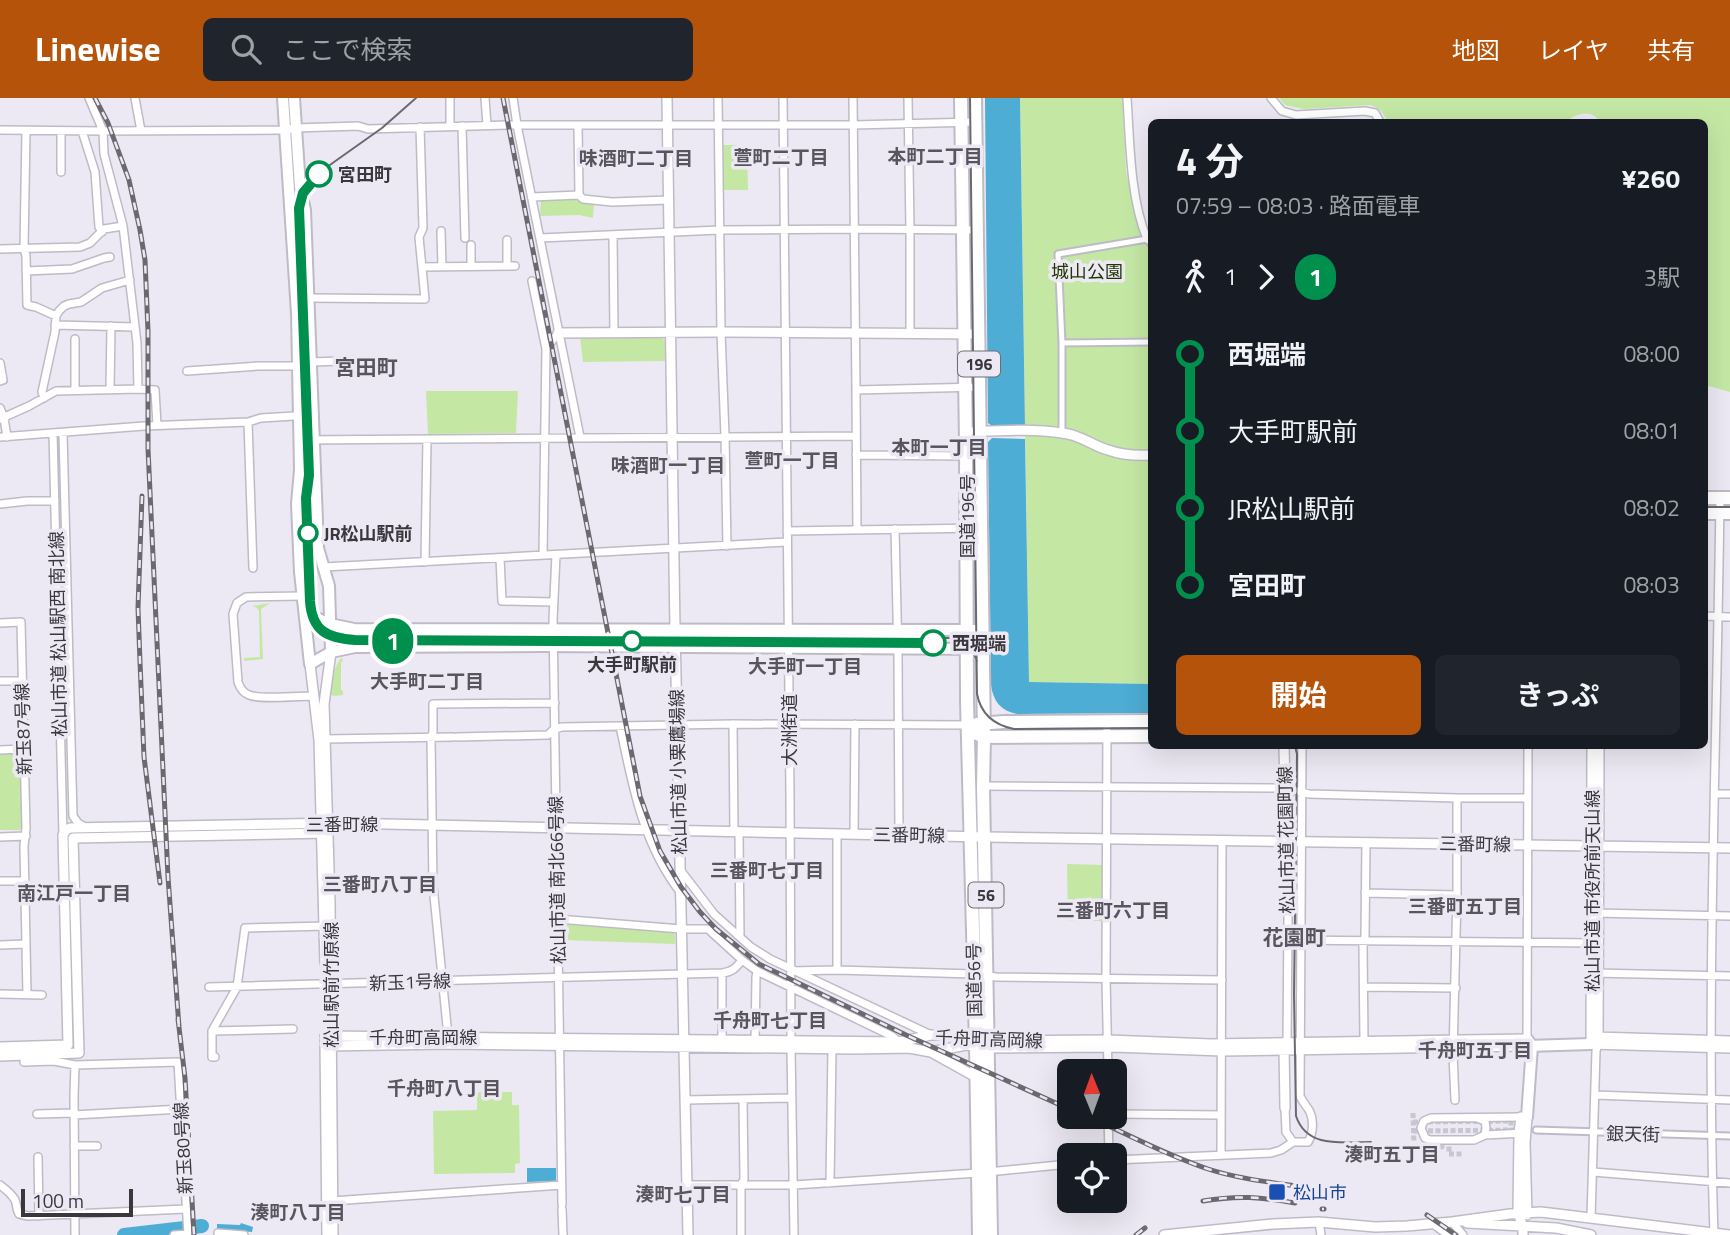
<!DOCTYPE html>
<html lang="ja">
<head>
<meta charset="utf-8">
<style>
	:root { --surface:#171b24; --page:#20242c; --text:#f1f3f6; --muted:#9ea1a6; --accent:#b45309 }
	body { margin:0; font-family:"Titillium Web","Noto Sans JP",sans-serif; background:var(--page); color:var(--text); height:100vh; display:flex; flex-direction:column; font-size:26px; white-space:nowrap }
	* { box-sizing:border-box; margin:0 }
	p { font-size:23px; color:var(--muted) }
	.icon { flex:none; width:38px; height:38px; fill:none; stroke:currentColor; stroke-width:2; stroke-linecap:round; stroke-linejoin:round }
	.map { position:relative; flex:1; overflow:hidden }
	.panel { position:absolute; left:1148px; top:21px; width:560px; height:630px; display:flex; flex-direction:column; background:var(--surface); border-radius:10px; box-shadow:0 7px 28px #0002 }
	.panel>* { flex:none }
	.badge { padding:0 14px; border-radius:23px; font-size:24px; line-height:46px }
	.needle { width:46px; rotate:359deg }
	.tools { position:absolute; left:1057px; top:961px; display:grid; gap:14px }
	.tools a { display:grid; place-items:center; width:70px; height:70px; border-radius:10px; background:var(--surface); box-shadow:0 7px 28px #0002; font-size:35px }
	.scale { position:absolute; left:21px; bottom:18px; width:112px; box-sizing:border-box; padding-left:7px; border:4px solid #3a383d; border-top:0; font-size:19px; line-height:24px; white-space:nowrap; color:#3a383d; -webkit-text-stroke:5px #ece9f4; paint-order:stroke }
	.map>.badge { position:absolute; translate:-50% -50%; box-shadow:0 0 0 4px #fff }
	.legs { display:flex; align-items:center; gap:10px; height:77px; padding:0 28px; font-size:23px }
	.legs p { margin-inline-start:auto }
	.summary { display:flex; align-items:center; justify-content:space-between; height:119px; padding:0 28px }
	h1 { font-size:38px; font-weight:700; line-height:52px }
	.action { display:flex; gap:14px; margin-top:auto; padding:14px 28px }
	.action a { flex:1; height:80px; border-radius:10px; background:var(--accent); color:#fff; font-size:28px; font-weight:700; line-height:80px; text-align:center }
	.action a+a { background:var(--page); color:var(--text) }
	ul { padding:0 28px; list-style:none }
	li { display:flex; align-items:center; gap:24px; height:77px; font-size:26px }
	li i { display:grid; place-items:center; width:10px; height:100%; margin:0 9px; background:currentColor }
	li i::after { content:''; width:18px; height:18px; margin:-9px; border:5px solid; border-radius:50%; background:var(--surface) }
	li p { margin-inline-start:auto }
	li:first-child i { background:linear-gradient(#0000 50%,currentColor 0) }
	li:last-child i { background:linear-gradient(currentColor 50%,#0000 0) }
	header { display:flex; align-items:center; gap:42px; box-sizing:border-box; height:98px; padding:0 35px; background:var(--accent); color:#fff }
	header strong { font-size:33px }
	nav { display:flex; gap:38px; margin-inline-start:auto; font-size:24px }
	.search { width:490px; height:63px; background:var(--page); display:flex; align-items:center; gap:18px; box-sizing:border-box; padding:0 24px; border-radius:10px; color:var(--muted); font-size:26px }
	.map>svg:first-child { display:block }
	.green { fill:#c4e8a4 }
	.water { fill:#4dadd4 }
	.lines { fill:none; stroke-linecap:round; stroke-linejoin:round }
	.river { stroke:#4dadd4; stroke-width:14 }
	.pedestrian-tunnel { stroke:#c8c6cf; stroke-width:5; stroke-dasharray:5 2.5; stroke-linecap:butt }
	.pedestrian-casing { stroke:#bfbbc6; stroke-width:9 }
	.minor-casing { stroke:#bfbbc6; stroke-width:10 }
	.tertiary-casing { stroke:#bfbbc6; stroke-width:12 }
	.secondary-casing { stroke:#bfbbc6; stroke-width:14 }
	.primary-casing { stroke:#bfbbc6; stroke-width:14 }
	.trunk-casing { stroke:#bfbbc6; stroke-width:16 }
	.pedestrian { stroke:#fff; stroke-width:5 }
	.minor { stroke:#fff; stroke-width:7 }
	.tertiary { stroke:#fff; stroke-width:9 }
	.secondary { stroke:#fff; stroke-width:10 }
	.primary { stroke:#fff; stroke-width:10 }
	.trunk { stroke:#fff; stroke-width:12 }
	.tram { stroke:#6b686f; stroke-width:2 }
	.rail-casing { stroke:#6b686f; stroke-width:5 }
	.rail { stroke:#ece9f4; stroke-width:2.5; stroke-dasharray:8; stroke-linecap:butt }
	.line-1-casing { stroke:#fff; stroke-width:16 }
	.line-1 { stroke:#008f4d; stroke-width:10 }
	.stop-1-dot { fill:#fff; stroke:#008f4d; stroke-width:3.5 }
	.transit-dot { fill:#1a4fb4; stroke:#ece9f4; stroke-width:2.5 }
	.labels { text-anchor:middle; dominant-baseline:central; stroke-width:7; stroke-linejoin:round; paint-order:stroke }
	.shield { fill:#ece9f4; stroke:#6f6d74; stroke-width:2 }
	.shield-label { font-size:16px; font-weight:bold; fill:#3a383d }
	.stop-label { font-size:18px; font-weight:bold; fill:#3a383d; stroke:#ece9f4; text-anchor:start }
	.park-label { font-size:18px; fill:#213702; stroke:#ece9f4 }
	.street-label { font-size:18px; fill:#3a383d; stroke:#ece9f4 }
	.transit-label { font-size:18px; fill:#164399; stroke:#ece9f4; text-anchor:start }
	.neighbourhood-label { font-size:19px; font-weight:bold; fill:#58555e; stroke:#ece9f4 }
	.quarter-label { font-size:21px; font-weight:bold; fill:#58555e; stroke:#ece9f4 }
</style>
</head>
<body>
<header>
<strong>Linewise</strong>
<div class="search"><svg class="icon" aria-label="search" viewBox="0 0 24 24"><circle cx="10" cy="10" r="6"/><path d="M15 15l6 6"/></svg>ここで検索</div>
<nav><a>地図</a><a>レイヤ</a><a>共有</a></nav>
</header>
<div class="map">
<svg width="1730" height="1137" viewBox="0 0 1730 1137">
	<rect width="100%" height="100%" fill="#ece9f4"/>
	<path class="green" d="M1020 0H1123L1126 73 1140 135H1149L1151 139V586L1029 584Z
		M1279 0H1730V294L1705 287 1704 24H1597V20C1588 11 1574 17 1566 24H1387C1384 15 1380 10 1370 7L1304 11 1285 7Z
		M722 47H747L748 92H723Z
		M576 100 581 103 594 105 593 120 579 117 540 118 541 101Z
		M580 239H662L665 244V263L583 264Z
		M426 293H518L516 335 428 336Z
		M270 505 261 511 263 561 244 563V560L260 559 259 513 257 510 252 508Z
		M342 559 343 563 341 564V592L343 593V597L333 598 330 595C331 583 334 568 342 559Z
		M0 655H19L21 658 23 729 20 732H0Z
		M1067 766 1102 767 1104 769V823H1068Z
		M566 827 616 828 671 833 675 837V846L563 842 562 829Z
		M477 994H512V1007H519L520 1065 515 1066V1075L434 1076 433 1013 477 1012Z"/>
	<path class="water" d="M985 0H1020L1025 329 992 328 988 325Z
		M992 340 1025 341 1029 584 1151 586V615L1017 616C1001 613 993 603 991 587L988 344Z
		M527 1070H556V1083L527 1084Z
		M241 1125 253 1129 252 1134 217 1131V1126L240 1127Z"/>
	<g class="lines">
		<path class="river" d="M124 1137 202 1128"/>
		<path class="pedestrian-tunnel" d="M1413 1015 1414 1050 1442 1049V1039
			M1413 1024 1511 1023V1032
			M1413 1033 1515 1032
			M1449 1041V1056H1463"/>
		<defs>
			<path id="pedestrian" d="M1062 245 1152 244
				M1062 335V245L1058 156 1147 141 1152 147
				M1536 1032 1730 1038"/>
			<path id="minor" d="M89 0 103 33 104 56 123 128 137 245 138 291 155 292 157 327
				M135 0 141 33
				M450 0V28
				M485 0 487 27
				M513 0 517 27 580 339
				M718 0 721 234 725 338 727 448
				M783 0 790 697 791 950 794 1137
				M853 0 856 292
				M908 0 910 132V236
				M1127 0C1130 44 1130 100 1147 141
				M1271 0 1282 13 1296 17 1365 13 1375 15 1380 24
				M462 28 465 140
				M0 32 103 33 285 32 295 30 358 28 368 31 508 27H853L976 24
				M26 33 24 150 26 158 27 207 36 209 56 218
				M82 33 95 74 99 129 102 134
				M61 74V33
				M579 97 583 101 612 104 669 102
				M532 99 579 97 578 27
				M441 133 442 169
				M613 137 614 235
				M540 140 719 132 854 131 977 132
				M507 142V168
				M0 151 80 149 90 145 104 131 123 128
				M471 168V147
				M422 169 515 168
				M26 173 72 171 104 160 110 159
				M532 183 546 251
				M308 200 425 201 419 139 423 130 420 29
				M55 227 135 229
				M310 264 377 262
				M0 265 3 282 0 283
				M187 273 258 268H298
				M110 291 111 228
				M75 292V241
				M44 300 42 294 55 234 56 218 59 213 64 208 69 206 81 204 102 190 130 182
				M0 310 4 320 7 339
				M0 321 29 308 56 293 138 291
				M248 324 253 470
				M53 335 63 737
				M63 335 73 718 78 725 87 730
				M0 339 144 328 248 324 261 320 311 317
				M299 342 856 338
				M856 357 967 358
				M0 406 27 403H55
				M895 431 898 558 899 736
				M857 432 856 292 979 289
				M787 433 981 430
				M543 457 546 251 558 235
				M556 457 553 522 562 1106
				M500 460 502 503 553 504
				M425 464 427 341
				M324 469 787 444
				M303 498 246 499 237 505 233 516 238 584C240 590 243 595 249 597 262 602 299 598 314 598
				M1704 518 1730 519
				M0 525 21 524 26 730 24 748 27 896
				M0 583H22
				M1107 624 1106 880 1108 973
				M733 626 734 734
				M620 628C632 686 643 747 681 795
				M457 639 548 637 554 631 562 629 733 626 968 627
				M325 641 453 639
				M0 652 24 651
				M983 688 1285 690 1309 696 1457 700H1528
				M1285 690 1289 699 1287 945
				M1715 696H1730
				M739 734 740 839
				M854 735 855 626
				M837 736V872
				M0 739 26 738
				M681 773 714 816 751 849 770 861 931 937
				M0 783H25
				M1365 795 1457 797
				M1595 815 1730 818
				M558 821 681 831H708L742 862 757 873 892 938 899 944 900 947
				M1287 842 1594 845
				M0 847 26 846
				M791 873 837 872 974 876 996 879 1222 882
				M722 875V944
				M1594 875 1730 878
				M209 889 722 875C732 874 736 870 742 862
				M1364 889 1456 890
				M0 896 42 897
				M212 933 237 889 245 830 327 828
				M448 938 433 788 431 639 433 634V606L555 605
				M1527 941 1528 648
				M1364 944 1363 848 1365 838 1366 745
				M755 946 756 879 757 873
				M24 957V964L54 963 75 967 178 964 188 1137
				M215 959H212V933L293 931
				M1595 997 1730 1002
				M685 1002 792 1000
				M1455 1002 1453 956 1457 797V700
				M1285 1010 1286 1034 1293 1044
				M37 1016 74 1015
				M1115 1016 1221 1017
				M74 1017 181 1011
				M1108 1018 1109 1057
				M1523 1019 1431 1020 1424 1023 1421 1030 1425 1040 1430 1042H1474L1485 1037 1524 1035
				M1477 1020 1485 1023 1486 1030 1485 1037
				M74 1048H97
				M1221 1057 1222 742
				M38 1059 39 1118
				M1115 1062 1271 1055 1281 1052 1293 1044H1308C1313 1036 1314 1023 1310 1014 1307 1008 1303 1005 1300 998L1302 648
				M1593 1074 1730 1085
				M830 1085 832 950
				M0 1087C5 1091 11 1095 15 1102 17 1106 16 1111 19 1116L28 1118 186 1111
				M687 1087H794L978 1075 1069 1066
				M332 1103 562 1087
				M562 1111 563 1137
				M1591 1120 1596 953 1598 946
				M1319 1124 1321 1137
				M1452 1124 1463 1137
				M1433 1126 1448 1137
				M218 1135 244 1137
				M75 1137 74 998 75 967
				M174 1137 188 1136
				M741 1137V1087L744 1081 743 1001
				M1714 1137C1706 891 1717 646 1720 400"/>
			<path id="tertiary" d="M667 0 675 532 688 1137
				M558 235 721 234 978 236
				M975 333C1006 333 1039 330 1068 336 1083 339 1094 348 1108 352 1122 357 1137 358 1152 357
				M331 554 324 606 330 804 333 1137
				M310 566 319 642 325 866
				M1284 648 1285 690
				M1592 648 1591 946 1730 950
				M325 938 899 944 931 937H966L999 943 1108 942 1211 946 1527 941
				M1595 939 1730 943
				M325 943 327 1137
				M1598 946 1599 648
				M325 948 448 946 854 951 909 950 931 954 966 947 988 950 1114 949 1222 953 1524 948
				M0 949 68 947 63 737 66 732 70 730 340 725 985 739 1730 750
				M1284 950 1285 1010
				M931 954 976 979
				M0 958 79 955 73 740 327 735
				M1521 1019 1519 1035 1518 1115 1523 1129V1137
				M1527 1117 1525 1045 1527 1019
				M1467 1125 1556 1130 1591 1137
				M1164 1137 1273 1126 1319 1124 1375 1129 1407 1128 1452 1124 1510 1116 1541 1114 1730 1137"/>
			<path id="secondary" d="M1527 941 1532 948 1527 1019
				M1527 948 1591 946"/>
			<path id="primary" d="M283 0 297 215 300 372 297 406 300 474 310 566 331 554 355 549 541 548 983 551
				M294 0 300 89 305 112 318 450 329 488 331 554
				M305 515 330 526 354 531 983 532"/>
			<path id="trunk" d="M961 0 966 345 967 603 976 948 979 1137
				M975 0 984 639 983 688 991 1137
				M1704 400H1730
				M1704 415H1730
				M977 626 1004 624 1152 623
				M977 636 984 639 1152 638"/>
		</defs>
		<use href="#pedestrian" class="pedestrian-casing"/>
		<use href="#minor" class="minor-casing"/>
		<use href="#tertiary" class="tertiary-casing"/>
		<use href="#secondary" class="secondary-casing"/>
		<use href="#primary" class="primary-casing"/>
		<use href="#trunk" class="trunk-casing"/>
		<use href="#pedestrian" class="pedestrian"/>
		<use href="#minor" class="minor"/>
		<use href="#tertiary" class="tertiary"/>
		<use href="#secondary" class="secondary"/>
		<use href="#primary" class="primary"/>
		<use href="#trunk" class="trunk"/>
		<path class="tram" d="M416 0 382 30 327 69 303 95 299 110 314 508C318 531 334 537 354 539L952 540C965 543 973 550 977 563
			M970 0 977 596C981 617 994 627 1014 631L1152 630
			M1704 409H1730
			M1295 648 1297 656 1294 896 1296 1018C1307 1051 1343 1044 1371 1044"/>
		<defs>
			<path id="rail" d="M95 0 108 25 129 82 140 132 145 162 148 233V351L168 779 179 929
				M503 0 640 698 660 753 681 789 700 814 716 831 759 866 906 937 1069 1011
				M142 398 138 510 140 564 144 659 160 785
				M178 921 185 980 194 1137
				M1087 1018C1127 1036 1166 1057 1208 1071 1242 1082 1279 1085 1315 1091
				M1203 1103C1238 1097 1261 1099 1295 1105
				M1322 1111H1324
				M1427 1117 1456 1137
				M1136 1137 1145 1130"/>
		</defs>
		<use href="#rail" class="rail-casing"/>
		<use href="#rail" class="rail"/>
	</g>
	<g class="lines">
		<defs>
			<path id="line-1" d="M319 76 303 95 299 110 309 377 306 400 310 503C312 533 327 540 355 542L933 545"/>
		</defs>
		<use href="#line-1" class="line-1-casing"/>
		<use href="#line-1" class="line-1"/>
	</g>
	<g class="stop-1-dot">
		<circle cx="319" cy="76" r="12"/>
		<circle cx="308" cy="435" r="9"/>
		<circle cx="632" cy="543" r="9"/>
		<circle cx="933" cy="545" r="12"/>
	</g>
	<rect class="transit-dot" x="1268" y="1085" width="18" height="18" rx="3.5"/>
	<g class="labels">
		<g class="shield">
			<rect x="958" y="253.5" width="42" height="25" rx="5"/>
			<rect x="968.5" y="784.5" width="35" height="25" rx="5"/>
		</g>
		<g class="shield-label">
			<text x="979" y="266">196</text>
			<text x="986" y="797">56</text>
		</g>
		<g class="stop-label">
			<text x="338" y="76">宮田町</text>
			<text x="324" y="435">JR松山駅前</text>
			<text x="952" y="545">西堀端</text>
			<text x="632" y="566" text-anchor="middle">大手町駅前</text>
		</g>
		<g class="park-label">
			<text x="1087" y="173">城山公園</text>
		</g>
		<g class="street-label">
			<text transform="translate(967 418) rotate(-90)">国道196号</text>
			<text transform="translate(58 536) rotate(-91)">松山市道 松山駅西 南北線</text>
			<text transform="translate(23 631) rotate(-92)">新玉87号線</text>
			<text transform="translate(789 632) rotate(-90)">大洲街道</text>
			<text transform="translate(678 674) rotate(-91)">松山市道 小栗鷹場線</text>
			<text x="342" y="726">三番町線</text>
			<text transform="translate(909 737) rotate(1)">三番町線</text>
			<text transform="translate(1286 742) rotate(-91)">松山市道 花園町線</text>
			<text transform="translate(1475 746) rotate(1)">三番町線</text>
			<text transform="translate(557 782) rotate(-91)">松山市道 南北66号線</text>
			<text transform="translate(1592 793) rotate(-90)">松山市道 市役所前天山線</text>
			<text transform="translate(974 882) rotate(-91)">国道56号</text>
			<text transform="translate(410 884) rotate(-2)">新玉1号線</text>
			<text transform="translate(331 887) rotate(-90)">松山駅前竹原線</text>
			<text x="423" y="939">千舟町高岡線</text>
			<text transform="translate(989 941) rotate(2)">千舟町高岡線</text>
			<text transform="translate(1633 1036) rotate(1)">銀天街</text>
			<text transform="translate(183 1050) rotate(-93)">新玉80号線</text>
		</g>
		<g class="transit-label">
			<text x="1293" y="1094">松山市</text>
		</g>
		<g class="neighbourhood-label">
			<text x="935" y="57">本町二丁目</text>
			<text x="781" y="58">萱町二丁目</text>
			<text x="636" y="59">味酒町二丁目</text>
			<text x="939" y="348">本町一丁目</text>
			<text x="792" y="361">萱町一丁目</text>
			<text x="668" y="366">味酒町一丁目</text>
			<text x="805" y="567">大手町一丁目</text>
			<text x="427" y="582">大手町二丁目</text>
			<text x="767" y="771">三番町七丁目</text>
			<text x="380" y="785">三番町八丁目</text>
			<text x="74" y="794">南江戸一丁目</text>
			<text x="1465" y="807">三番町五丁目</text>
			<text x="1113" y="811">三番町六丁目</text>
			<text x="770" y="921">千舟町七丁目</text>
			<text x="1475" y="951">千舟町五丁目</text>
			<text x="444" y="989">千舟町八丁目</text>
			<text x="1392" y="1055">湊町五丁目</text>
			<text x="683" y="1095">湊町七丁目</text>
			<text x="298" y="1113">湊町八丁目</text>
		</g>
		<g class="quarter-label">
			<text x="366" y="269">宮田町</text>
			<text x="1294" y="839">花園町</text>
		</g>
	</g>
</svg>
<div class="tools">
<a><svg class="needle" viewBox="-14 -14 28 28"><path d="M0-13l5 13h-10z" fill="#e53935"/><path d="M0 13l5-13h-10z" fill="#9ea1a6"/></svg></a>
<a><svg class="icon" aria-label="locate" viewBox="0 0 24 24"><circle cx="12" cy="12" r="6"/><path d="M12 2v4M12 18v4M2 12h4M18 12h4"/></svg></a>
</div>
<div class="scale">100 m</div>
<b class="badge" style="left:393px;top:543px;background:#008f4d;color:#fff">1</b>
<section class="panel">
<div class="summary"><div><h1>4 分</h1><p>07:59 – 08:03 · 路面電車</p></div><b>¥260</b></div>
<div class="legs"><svg class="icon" aria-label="walk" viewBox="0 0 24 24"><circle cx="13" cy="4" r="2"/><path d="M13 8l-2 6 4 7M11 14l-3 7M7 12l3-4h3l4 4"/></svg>1<svg class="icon" aria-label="forward" viewBox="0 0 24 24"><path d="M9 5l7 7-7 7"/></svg><b class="badge" style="background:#008f4d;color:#fff">1</b><p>3駅</p></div>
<ul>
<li><i style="color:#008f4d"></i><b>西堀端</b><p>08:00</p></li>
<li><i style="color:#008f4d"></i><span>大手町駅前</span><p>08:01</p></li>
<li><i style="color:#008f4d"></i><span>JR松山駅前</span><p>08:02</p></li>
<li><i style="color:#008f4d"></i><b>宮田町</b><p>08:03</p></li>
</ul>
<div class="action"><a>開始</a><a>きっぷ</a></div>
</section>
</div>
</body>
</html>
